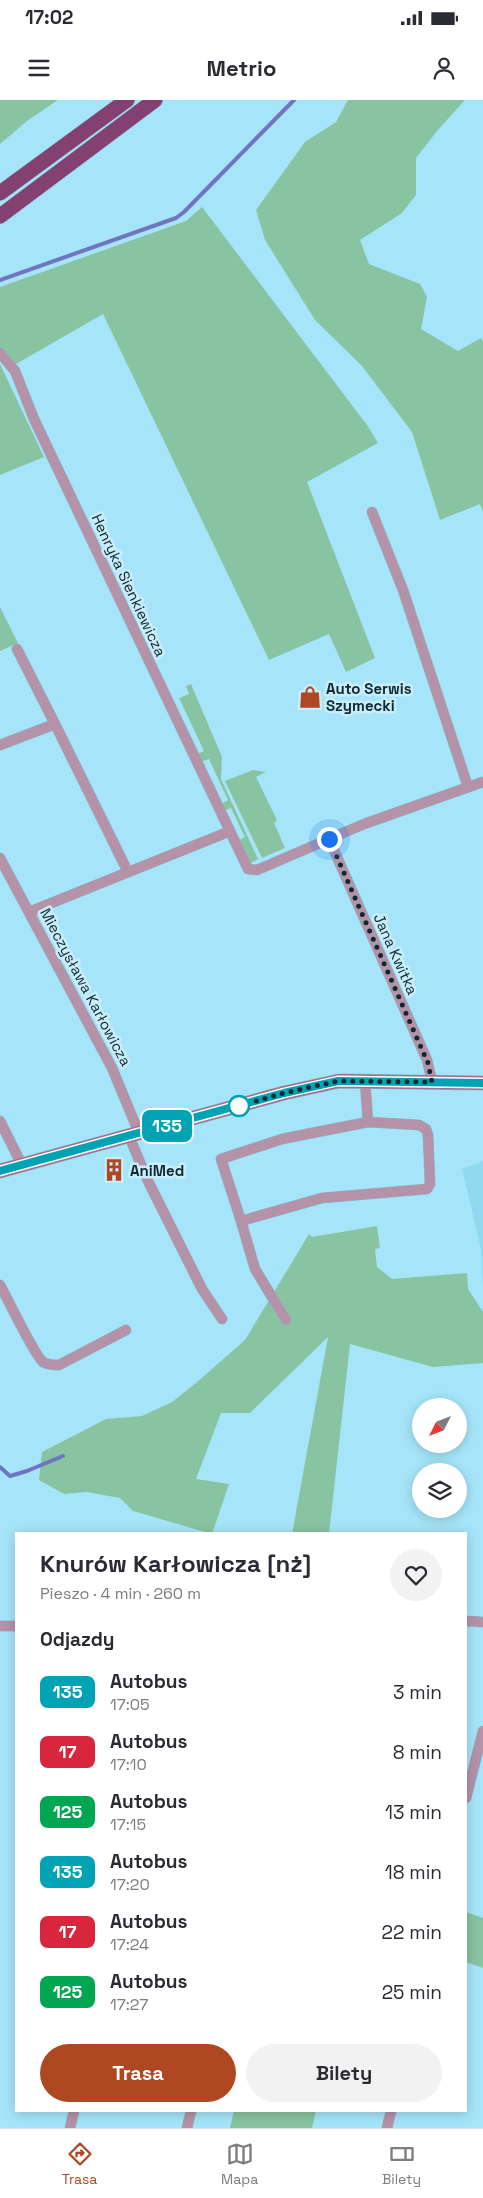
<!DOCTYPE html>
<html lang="pl">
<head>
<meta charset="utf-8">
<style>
	:root { --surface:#fff; --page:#f2f2f3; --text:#2b2b33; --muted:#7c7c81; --line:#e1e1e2; --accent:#af4822 }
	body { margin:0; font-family:"Space Grotesk",sans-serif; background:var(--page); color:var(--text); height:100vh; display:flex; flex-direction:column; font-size:19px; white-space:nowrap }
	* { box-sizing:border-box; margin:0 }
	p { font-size:16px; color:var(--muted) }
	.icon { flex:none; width:28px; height:28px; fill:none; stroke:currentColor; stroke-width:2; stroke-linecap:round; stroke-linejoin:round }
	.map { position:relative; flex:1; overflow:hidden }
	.panel { position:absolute; left:15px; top:1432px; width:452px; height:580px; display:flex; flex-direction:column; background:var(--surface); border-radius:0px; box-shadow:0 2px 12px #0003 }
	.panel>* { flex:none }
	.badge { padding:0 10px; border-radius:8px; font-size:18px; line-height:32px }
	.needle { width:32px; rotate:228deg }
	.fabs { position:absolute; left:412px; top:1298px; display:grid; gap:10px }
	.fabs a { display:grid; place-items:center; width:55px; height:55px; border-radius:50%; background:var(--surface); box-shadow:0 2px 12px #0003; font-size:25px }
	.you { position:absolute; width:25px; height:25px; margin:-12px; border:4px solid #fff; border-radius:50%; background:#1a73e8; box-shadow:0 0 0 8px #1a73e833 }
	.map>.badge { position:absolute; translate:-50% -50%; box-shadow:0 0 0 2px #fff }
	h2 { padding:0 25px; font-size:19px; line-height:45px }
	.round { display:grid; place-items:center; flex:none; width:52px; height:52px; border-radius:26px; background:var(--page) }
	.summary { display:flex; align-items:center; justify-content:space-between; height:85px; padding:0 25px }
	h1 { font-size:24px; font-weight:600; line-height:38px }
	.primary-button { display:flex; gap:10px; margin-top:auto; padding:10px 25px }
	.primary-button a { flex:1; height:58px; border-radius:30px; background:var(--accent); color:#fff; font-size:20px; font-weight:600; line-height:58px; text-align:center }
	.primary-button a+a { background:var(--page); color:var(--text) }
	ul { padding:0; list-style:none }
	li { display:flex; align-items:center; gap:15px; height:60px; padding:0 25px }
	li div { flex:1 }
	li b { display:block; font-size:19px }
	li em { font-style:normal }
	li .badge { min-width:55px; font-weight:700; text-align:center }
	.status { display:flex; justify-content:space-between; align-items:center; height:35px; padding:0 25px; background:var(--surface); direction:ltr }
	.status svg { height:14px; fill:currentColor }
	header { display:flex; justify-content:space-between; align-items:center; height:65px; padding:0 25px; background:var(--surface); font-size:22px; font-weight:600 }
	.tabs { display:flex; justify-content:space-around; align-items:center; height:70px; border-top:1px solid var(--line); background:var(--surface); font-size:14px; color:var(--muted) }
	.tabs a { display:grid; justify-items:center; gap:2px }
	.tabs .selected { color:var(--accent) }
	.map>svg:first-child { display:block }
	.built { fill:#91d9ee }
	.green { fill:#88c4a2 }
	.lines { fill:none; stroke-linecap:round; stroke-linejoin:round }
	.stream { stroke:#7075bf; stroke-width:4 }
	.street-casing { stroke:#88bfd1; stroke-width:11 }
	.secondary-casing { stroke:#88bfd1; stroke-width:15 }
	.highway-casing { stroke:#88bfd1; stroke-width:16 }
	.street { stroke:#b493a9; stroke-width:10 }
	.secondary { stroke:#a07091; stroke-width:14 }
	.highway { stroke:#834070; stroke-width:15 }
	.line-casing { stroke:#fff; stroke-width:11 }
	.line { stroke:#00a3b4; stroke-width:8 }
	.walk { stroke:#0f2931; stroke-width:5; stroke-dasharray:0 9 }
	.stop-dot { fill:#fff; stroke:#00a3b4; stroke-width:2.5 }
	.labels { text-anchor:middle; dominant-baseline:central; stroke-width:5; stroke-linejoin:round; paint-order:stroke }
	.street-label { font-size:15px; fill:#0f2931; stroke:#c9eefa }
	.poi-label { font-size:15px; font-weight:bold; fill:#0f2931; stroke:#c9eefa; text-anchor:start }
</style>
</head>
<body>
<div class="status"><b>17:02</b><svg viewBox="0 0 49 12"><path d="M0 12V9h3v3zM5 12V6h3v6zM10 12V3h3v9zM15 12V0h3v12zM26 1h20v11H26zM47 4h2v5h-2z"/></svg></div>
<header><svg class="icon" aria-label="menu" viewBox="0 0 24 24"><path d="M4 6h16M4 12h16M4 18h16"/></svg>Metrio<svg class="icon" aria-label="person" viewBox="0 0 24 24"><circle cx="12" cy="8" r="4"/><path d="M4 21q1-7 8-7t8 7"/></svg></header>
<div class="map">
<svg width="483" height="2028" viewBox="0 0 483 2028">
	<rect width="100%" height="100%" fill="#a6e5f9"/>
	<path class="built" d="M483 1061V1188L481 1149 462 1069Z"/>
	<path class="green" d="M0 0H58L27 21 0 44Z
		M348 0H465L437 31 416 58V95L402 113 360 140 369 164 420 184 427 197 421 229 458 251 481 238 483 242V411L480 404 440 420 412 332 362 266 315 220 265 140 256 110 305 42 336 22Z
		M202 107 367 325 378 343 307 382 375 558 346 572 329 534 269 560 103 214 16 264 0 248V187L186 121Z
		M0 264 44 357 0 375Z
		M0 507 18 543 0 551Z
		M191 584 222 657 221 679 258 759 251 763 238 741 245 737 231 708 224 711 221 704 228 700 209 659 201 662 197 654 204 651 179 598 189 594 186 586Z
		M253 670 266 672 256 677 277 720 274 723 285 748 262 758 225 681Z
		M377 1126 380 1148 375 1149 377 1167 392 1179 467 1173 468 1189 483 1212V1263L433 1267 350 1244 329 1434H292L328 1237 250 1313H221L196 1379 229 1384 212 1434 133 1411 120 1398 87 1392 64 1394 39 1380 42 1352 106 1319 142 1316 172 1302 196 1283 245 1240 309 1134 312 1137Z
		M466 1812 483 1818V1868L466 1862Z
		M234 2011H316L312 2028H230Z"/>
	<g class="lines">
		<path class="stream" d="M0 180 176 118 184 112 294 0
			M0 1367 10 1376 27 1371 63 1356"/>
		<defs>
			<path id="street" d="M0 253 15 271 34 319 248 769 257 770 364 724 483 682
				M372 412 403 490 468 687
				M17 549 55 624
				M0 645 55 624 128 772
				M329 739 427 960 432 981
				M0 758 112 968 139 1033
				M29 812 228 732
				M365 981 368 1022 282 1039 221 1059 241 1121 322 1098 427 1089 430 1084 428 1035 426 1029 419 1025 368 1022
				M0 1021 22 1065
				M129 1036 147 1079 202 1189 222 1219
				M241 1121 255 1169 286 1220
				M0 1185C7 1198 35 1256 43 1262 48 1265 53 1265 59 1265L126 1230
				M466 1521 483 1522
				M0 1526H16
				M466 1698 483 1631
				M70 2028 74 2011
				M187 2028 191 2011
				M387 2028 391 2011"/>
			<path id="secondary" d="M0 1071 284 993 339 981 483 983"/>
			<path id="highway" d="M0 93 127 0
				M0 116 155 0"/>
		</defs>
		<use href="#street" class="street-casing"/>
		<use href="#secondary" class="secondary-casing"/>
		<use href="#highway" class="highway-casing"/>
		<use href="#street" class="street"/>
		<use href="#secondary" class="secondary"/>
		<use href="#highway" class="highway"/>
	</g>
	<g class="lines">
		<defs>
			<path id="line" d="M0 1071 284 993 338 981 483 983"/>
		</defs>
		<use href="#line" class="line-casing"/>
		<use href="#line" class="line"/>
		<path class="walk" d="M239 1006 284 993 338 981 432 982 428 963 329 739"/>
	</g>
	<defs>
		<symbol id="shop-bare" viewBox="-9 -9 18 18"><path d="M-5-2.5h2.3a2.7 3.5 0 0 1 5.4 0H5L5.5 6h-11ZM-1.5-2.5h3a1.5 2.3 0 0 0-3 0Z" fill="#af4822" stroke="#c9eefa" stroke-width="2.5" paint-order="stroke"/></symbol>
		<symbol id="building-bare" viewBox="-9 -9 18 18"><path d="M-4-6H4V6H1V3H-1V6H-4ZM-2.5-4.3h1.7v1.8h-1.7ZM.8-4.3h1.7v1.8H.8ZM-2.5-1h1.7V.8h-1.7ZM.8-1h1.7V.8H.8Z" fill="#af4822" stroke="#c9eefa" stroke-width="2.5" paint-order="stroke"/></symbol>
	</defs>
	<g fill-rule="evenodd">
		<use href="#shop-bare" x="294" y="581" width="32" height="32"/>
		<use href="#building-bare" x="98" y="1054" width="32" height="32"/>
	</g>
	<circle class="stop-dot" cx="239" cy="1006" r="10"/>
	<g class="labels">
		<g class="street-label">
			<text transform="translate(129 485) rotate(65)">Henryka Sienkiewicza</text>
			<text transform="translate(396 854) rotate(66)">Jana Kwitka</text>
			<text transform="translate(86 887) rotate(62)">Mieczysława Karłowicza</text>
		</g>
		<g class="poi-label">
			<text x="326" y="588">Auto Serwis<tspan x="326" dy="17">Szymecki</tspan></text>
			<text x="130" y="1070">AniMed</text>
		</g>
	</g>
</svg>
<div class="fabs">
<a><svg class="needle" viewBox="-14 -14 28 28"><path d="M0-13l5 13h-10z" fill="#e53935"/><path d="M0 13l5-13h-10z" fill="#7c7c81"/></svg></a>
<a><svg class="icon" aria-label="layers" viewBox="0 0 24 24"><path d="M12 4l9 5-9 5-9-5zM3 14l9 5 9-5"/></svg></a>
</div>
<div class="you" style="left:329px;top:739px"></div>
<b class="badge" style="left:167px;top:1026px;background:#00a3b4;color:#fff">135</b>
<section class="panel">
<div class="summary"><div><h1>Knurów Karłowicza [nż]</h1><p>Pieszo · 4 min · 260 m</p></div><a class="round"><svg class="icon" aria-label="heart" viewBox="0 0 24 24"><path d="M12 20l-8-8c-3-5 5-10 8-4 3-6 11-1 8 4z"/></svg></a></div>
<h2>Odjazdy</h2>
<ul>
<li><span class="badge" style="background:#00a3b4;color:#fff">135</span><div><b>Autobus</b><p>17:05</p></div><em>3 min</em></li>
<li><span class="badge" style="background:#d7263d;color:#fff">17</span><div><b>Autobus</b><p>17:10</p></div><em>8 min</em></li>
<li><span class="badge" style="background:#00a651;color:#fff">125</span><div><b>Autobus</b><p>17:15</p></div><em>13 min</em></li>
<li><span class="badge" style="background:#00a3b4;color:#fff">135</span><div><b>Autobus</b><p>17:20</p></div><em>18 min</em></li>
<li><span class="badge" style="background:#d7263d;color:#fff">17</span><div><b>Autobus</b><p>17:24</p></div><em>22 min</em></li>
<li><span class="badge" style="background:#00a651;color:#fff">125</span><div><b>Autobus</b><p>17:27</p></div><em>25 min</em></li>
</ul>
<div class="primary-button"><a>Trasa</a><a>Bilety</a></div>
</section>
</div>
<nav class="tabs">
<a class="selected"><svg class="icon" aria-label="directions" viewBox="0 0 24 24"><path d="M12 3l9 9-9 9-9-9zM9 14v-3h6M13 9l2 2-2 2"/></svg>Trasa</a>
<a><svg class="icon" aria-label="map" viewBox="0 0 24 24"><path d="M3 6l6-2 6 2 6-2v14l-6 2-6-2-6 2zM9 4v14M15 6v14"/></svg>Mapa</a>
<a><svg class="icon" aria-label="tickets" viewBox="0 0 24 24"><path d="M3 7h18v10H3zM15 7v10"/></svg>Bilety</a>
</nav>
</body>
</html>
